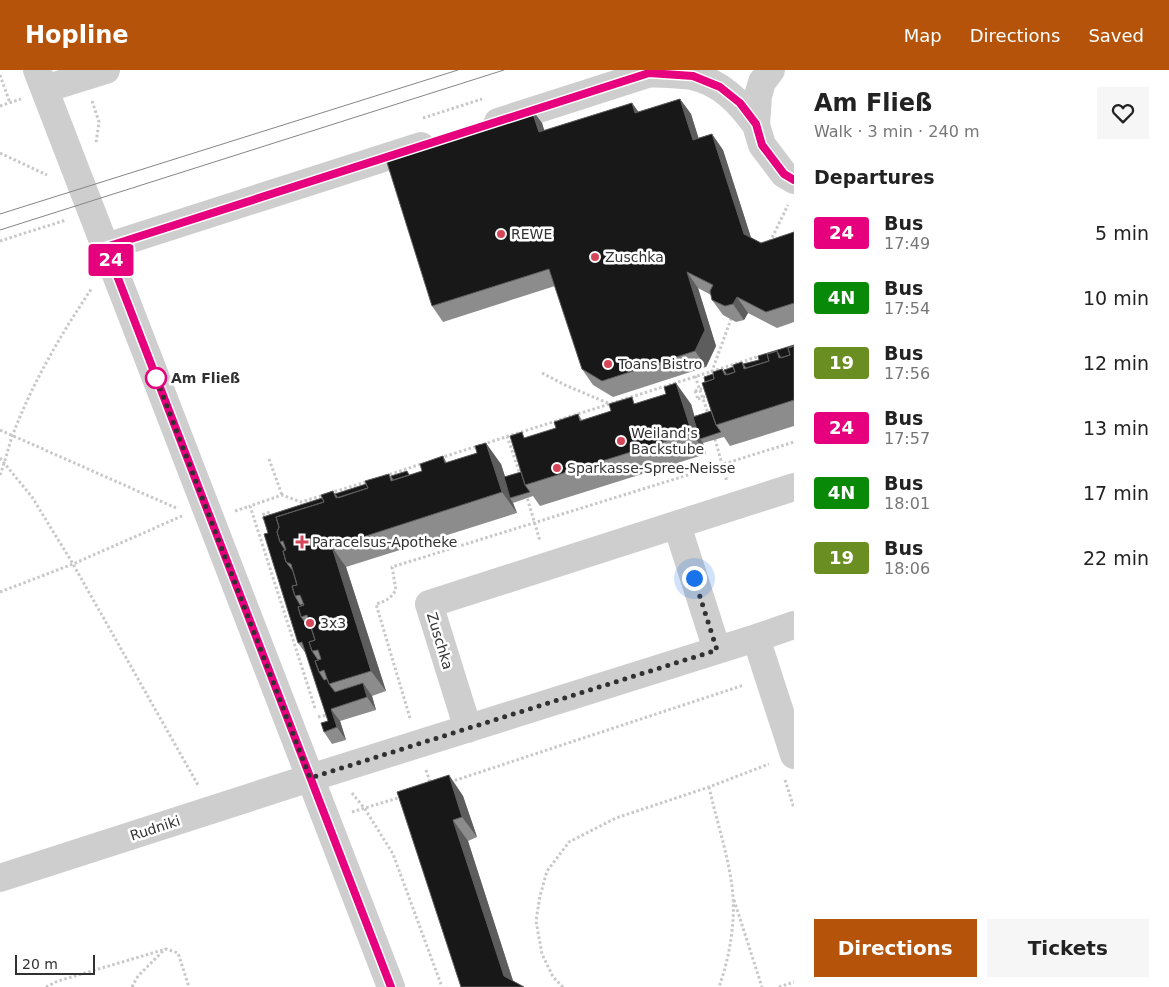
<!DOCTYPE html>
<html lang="en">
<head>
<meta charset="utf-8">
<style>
	:root { --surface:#fff; --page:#f6f6f6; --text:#222; --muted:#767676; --accent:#b45309 }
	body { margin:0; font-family:"DejaVu Sans",sans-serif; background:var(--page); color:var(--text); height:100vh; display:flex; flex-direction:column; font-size:19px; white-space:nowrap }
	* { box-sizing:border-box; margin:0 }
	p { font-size:16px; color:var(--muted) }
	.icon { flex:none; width:28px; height:28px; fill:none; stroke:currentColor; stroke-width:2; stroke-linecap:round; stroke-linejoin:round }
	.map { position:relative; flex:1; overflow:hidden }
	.panel { display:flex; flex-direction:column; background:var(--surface); width:375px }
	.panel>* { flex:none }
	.badge { padding:0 10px; border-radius:4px; font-size:18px; line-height:32px }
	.scale { position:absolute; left:15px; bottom:12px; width:80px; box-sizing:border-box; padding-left:5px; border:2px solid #313131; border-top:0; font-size:14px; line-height:18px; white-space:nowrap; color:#313131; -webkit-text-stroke:4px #fff; paint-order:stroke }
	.you { position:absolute; width:25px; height:25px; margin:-12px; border:4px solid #fff; border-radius:50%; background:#1a73e8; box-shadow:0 0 0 8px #1a73e833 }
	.map>.badge { position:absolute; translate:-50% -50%; box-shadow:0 0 0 2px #fff }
	h2 { padding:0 20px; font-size:19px; line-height:45px }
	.round { display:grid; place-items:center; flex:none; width:52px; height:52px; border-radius:0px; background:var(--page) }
	.head { display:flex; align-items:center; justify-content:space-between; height:85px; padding:0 20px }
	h1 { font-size:24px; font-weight:700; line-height:38px }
	.primary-button { display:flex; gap:10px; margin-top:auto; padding:10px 20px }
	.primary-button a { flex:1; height:58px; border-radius:0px; background:var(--accent); color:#fff; font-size:20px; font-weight:700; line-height:58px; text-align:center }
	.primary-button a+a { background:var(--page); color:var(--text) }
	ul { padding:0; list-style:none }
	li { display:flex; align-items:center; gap:15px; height:65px; padding:0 20px }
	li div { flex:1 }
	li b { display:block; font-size:19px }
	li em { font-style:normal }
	li .badge { min-width:55px; font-weight:700; text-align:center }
	header { display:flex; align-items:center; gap:30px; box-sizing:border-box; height:70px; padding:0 25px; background:var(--accent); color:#fff }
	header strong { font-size:24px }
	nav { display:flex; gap:28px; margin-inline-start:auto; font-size:18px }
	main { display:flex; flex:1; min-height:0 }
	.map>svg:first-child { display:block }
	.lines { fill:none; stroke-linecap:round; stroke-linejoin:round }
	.path { stroke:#c8c8c8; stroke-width:3; stroke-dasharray:2.5 2.5; stroke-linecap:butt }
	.minor { stroke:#cecece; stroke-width:28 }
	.tram { stroke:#868686; stroke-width:1 }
	.path-bridge { stroke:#c8c8c8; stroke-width:3; stroke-dasharray:2.5 2.5; stroke-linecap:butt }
	.wall { fill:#8c8c8c }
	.shaded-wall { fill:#5d5d5d }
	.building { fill:#181818; stroke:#5d5d5d }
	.line-casing { stroke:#fff; stroke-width:11 }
	.line { stroke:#e6007e; stroke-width:8 }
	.walk { stroke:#313131; stroke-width:5; stroke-dasharray:0 9 }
	.poi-dot { fill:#d54758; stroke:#fff; stroke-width:2 }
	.stop-dot { fill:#fff; stroke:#e6007e; stroke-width:2.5 }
	.labels { text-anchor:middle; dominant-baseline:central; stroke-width:5; stroke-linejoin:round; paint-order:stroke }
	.poi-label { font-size:14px; fill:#313131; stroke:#fff; text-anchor:start }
	.stop-label { font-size:14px; font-weight:bold; fill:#313131; stroke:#fff; text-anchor:start }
	.street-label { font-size:14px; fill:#313131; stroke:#fff }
</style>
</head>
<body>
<header>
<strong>Hopline</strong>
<nav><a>Map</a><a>Directions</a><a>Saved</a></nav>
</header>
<main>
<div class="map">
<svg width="794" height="917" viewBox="0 0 794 917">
	<rect width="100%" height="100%" fill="#fff"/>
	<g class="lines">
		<path class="path" d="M0 5 10 33
			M92 31 99 52 96 73
			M0 36 21 29
			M423 48 482 29
			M0 83 47 105
			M0 171 66 150
			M770 172 788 135
			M542 303 565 315 610 334
			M695 306 709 346
			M714 307 712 301 731 249
			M695 321 698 329
			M0 360 176 438
			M507 366 520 404
			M715 369 727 412
			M0 388 32 427 73 494 198 715
			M440 388 760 286
			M269 389 282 425
			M0 405C5 392 8 378 13 364 33 312 61 264 92 218
			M385 406 424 393
			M330 423 369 411
			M526 424 540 471
			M235 441 250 436
			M264 449 262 445 270 442 272 448
			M0 522 73 494 182 446
			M315 638 250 436 282 425 301 432 324 425
			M318 647 327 645V646
			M410 648 376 534C386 531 390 529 396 520L392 497 794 372
			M426 700 431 715
			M785 710 794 738
			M450 712 744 615
			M709 717C717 753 730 790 733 826 735 856 729 889 719 917
			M352 723 365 739 393 784 442 917
			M352 742 401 727
			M734 830 762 917
			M46 917 58 911 166 879 178 883 189 917
			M132 917 138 906 165 879
			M563 917 553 907 542 884 536 851 540 826 547 801 569 772 616 748 709 717 769 694
			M779 917 794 912"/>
		<path class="minor" d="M37 0 391 917
			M771 0 762 12 758 26 756 55 762 75 784 104 794 110
			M649 3C663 4 678 4 692 6 721 12 740 33 756 55
			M45 19 106 0
			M498 52 660 0
			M106 177 421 76
			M677 455 717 580
			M756 568 794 555
			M468 659 429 534 794 417
			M0 808 310 708 756 568 794 685"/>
		<path class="tram" d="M0 144 458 0
			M0 160 504 0"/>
		<path class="path-bridge" d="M695 321 707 317
			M698 329 709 325"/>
	</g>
	<path class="wall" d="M680 29 691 44 698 68 712 64 723 80 751 168 761 173 794 162V252L777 258 748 243 744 250 736 252 723 245 712 230 711 225 698 218 716 276 706 297 613 327 593 315 582 299 555 216 443 252 432 236 542 53 544 61 632 33 638 42Z
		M794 275V356L730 376 724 367 703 373 706 384 540 436 533 426 513 433 517 443 346 497 386 621 372 626 376 640 340 651 346 670 332 674 324 662 328 651 307 585 298 573 268 463 333 421 335 424 391 406 410 405 422 401 443 386 447 393 501 394 505 407 521 402 526 368 556 358 578 344 582 350 636 333 691 334 694 346 711 341 705 312 724 300 759 290Z
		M449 705 463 726 477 767 468 771 513 911 461 917Z"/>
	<path class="shaded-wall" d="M680 29 691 44 704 85 693 70Z
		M632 33 643 48 635 43Z
		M531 38 542 53 550 78 539 62Z
		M712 64 723 80 755 180 744 164Z
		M687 202 698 218 716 276 706 297 695 281Z
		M737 227 748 243 744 250 733 234Z
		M676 313 691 334 701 369H700L703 373 706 384 692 363Z
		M486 373 501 394 512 428H510L513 433 517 443 502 422Z
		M332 477 346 497 386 621 371 601Z
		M363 613 372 626 376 640 367 627Z
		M331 639 340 651 346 670 337 657Z
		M449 705 463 726 477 767 462 747Z
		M453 750 468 771 515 917 504 906Z"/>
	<path class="building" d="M680 29 693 70 712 64 744 164 761 173 794 162V233L766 242 737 227 733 234 725 236 712 230 710 221 713 215 687 202 705 260 695 281 602 311 582 299 549 199 432 236 384 83 531 38 539 62 632 33 635 43Z
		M794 275V276L788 278 790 285 781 288 777 281 767 284 769 291 746 298 743 294 759 290 758 286Z
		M794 276V330L716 355 702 313 714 309 713 302 722 299 725 305 735 302 733 295 742 292 744 299 769 291 767 284 777 281 779 288 790 285 788 278Z
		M733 297 735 302 727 305 724 300Z
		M713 304 714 309 705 312 704 307Z
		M676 313 692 363 525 415 510 366 522 362 524 368 556 358 554 352 578 344 580 351 611 341 609 334 632 327 634 334 666 324 664 317Z
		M711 341 716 355 721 362 700 369 693 347Z
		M486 373 502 422 332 477 371 601 329 614 324 600 319 602 315 591 321 589 318 580 312 581 309 572 315 570 307 545 301 547 298 537 304 535 300 525 295 526 292 516 297 515 291 494 286 492 283 481 286 480 283 471 280 472 277 462 279 457 276 447 324 432 321 425 333 421 336 428 368 418 365 411 389 404 391 411 422 401 420 394 443 386 445 393 477 383 475 376Z
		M407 401 409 405 393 410 391 406Z
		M521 402 525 415 530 422 510 428 504 407Z
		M366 414 368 418 338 428 335 424Z
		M322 428 324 432 276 447 279 457 277 462 280 472 285 480 283 481 286 492 293 501 297 515 292 516 295 526 300 535 303 534 304 535 298 537 301 547 307 555 310 554 315 570 309 572 312 581 318 590 321 589 315 591 319 602 324 610 327 609 329 614 335 622 363 613 367 627 331 639 337 657 324 662 321 653 328 651 302 572 298 573 264 464 268 463 263 447Z
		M449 705 462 747 453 750 504 906 524 917H461L397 722Z"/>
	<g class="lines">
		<defs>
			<path id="line" d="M391 917 106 177 649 3 693 6 720 17 740 33 756 54 762 75 784 104 794 110"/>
		</defs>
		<use href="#line" class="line-casing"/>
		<use href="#line" class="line"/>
		<path class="walk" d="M156 308 155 305 310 708 717 580 694 508"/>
	</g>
	<g class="poi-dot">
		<circle cx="501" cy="164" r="5"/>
		<circle cx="595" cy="187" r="5"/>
		<circle cx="608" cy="294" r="5"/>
		<circle cx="621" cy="371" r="5"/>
		<circle cx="557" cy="398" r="5"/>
		<path d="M299.5 464.5h5v5h5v5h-5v5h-5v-5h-5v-5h5z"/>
		<circle cx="310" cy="553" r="5"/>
	</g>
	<circle class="stop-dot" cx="156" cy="308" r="10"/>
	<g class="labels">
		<g class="poi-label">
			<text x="511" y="164">REWE</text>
			<text x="605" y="187">Zuschka</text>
			<text x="618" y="294">Toans Bistro</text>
			<text x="631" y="363">Weiland's<tspan x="631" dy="16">Backstube</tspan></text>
			<text x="567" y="398">Sparkasse-Spree-Neisse</text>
			<text x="312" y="472">Paracelsus-Apotheke</text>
			<text x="320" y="553">3x3</text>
		</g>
		<g class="stop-label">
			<text x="171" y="308">Am Fließ</text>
		</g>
		<g class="street-label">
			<text transform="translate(440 571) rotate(73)">Zuschka</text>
			<text transform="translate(155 758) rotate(-18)">Rudniki</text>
		</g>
	</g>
</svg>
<div class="scale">20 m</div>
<div class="you" style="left:694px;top:508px"></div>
<b class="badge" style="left:111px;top:190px;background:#e6007e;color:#fff">24</b>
</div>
<section class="panel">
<div class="head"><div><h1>Am Fließ</h1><p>Walk · 3 min · 240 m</p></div><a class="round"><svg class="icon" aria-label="heart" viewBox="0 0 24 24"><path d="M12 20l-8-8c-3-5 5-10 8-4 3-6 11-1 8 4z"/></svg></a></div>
<h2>Departures</h2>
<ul>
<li><span class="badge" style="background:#e6007e;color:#fff">24</span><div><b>Bus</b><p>17:49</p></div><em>5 min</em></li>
<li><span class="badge" style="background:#088a08;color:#fff">4N</span><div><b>Bus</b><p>17:54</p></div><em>10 min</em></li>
<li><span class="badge" style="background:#6b8e23;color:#fff">19</span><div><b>Bus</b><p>17:56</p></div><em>12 min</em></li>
<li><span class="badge" style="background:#e6007e;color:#fff">24</span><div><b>Bus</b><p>17:57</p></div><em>13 min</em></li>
<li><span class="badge" style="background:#088a08;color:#fff">4N</span><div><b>Bus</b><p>18:01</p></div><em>17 min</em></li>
<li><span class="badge" style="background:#6b8e23;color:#fff">19</span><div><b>Bus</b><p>18:06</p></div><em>22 min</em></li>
</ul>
<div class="primary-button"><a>Directions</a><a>Tickets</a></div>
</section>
</main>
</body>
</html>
